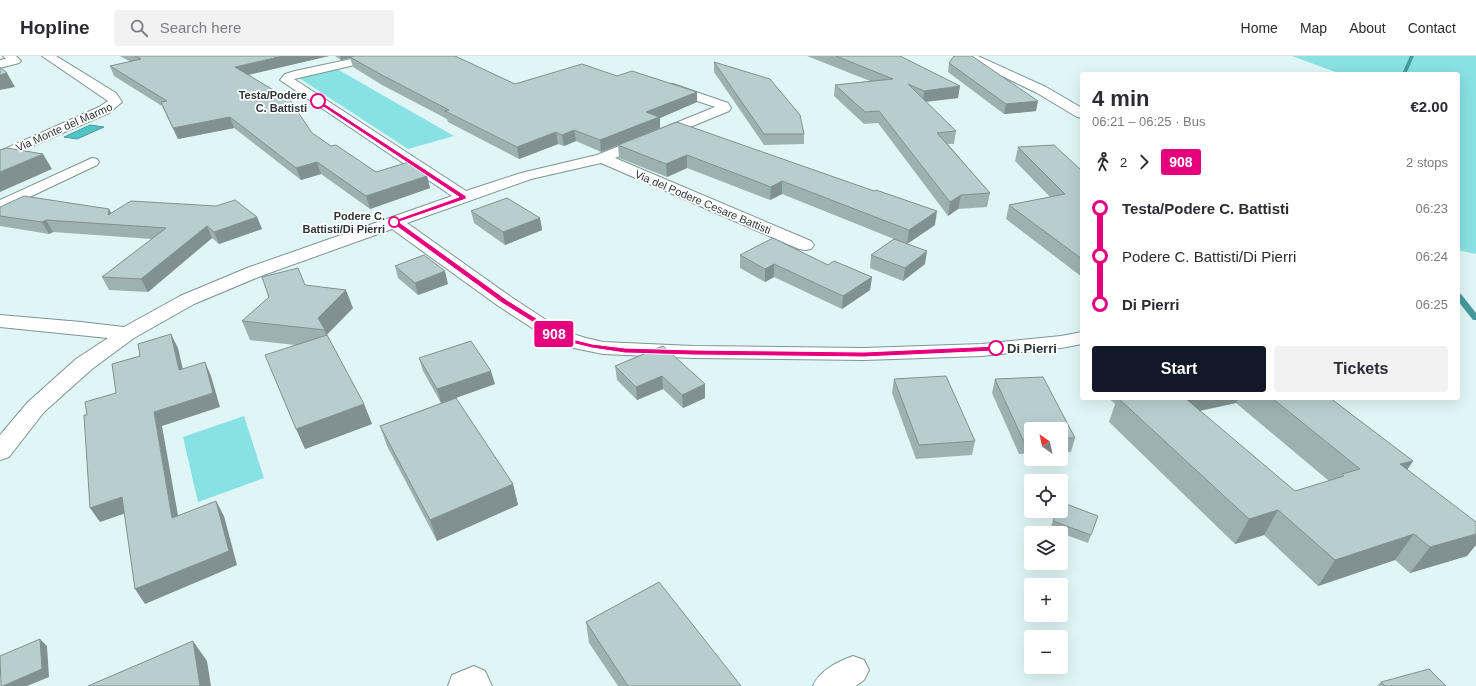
<!DOCTYPE html>
<html lang="en">
<head>
<meta charset="utf-8">
<style>
	:root { --surface:#fff; --page:#f2f2f3; --text:#2b2b33; --muted:#7c7c81; --line:#e1e1e2; --accent:#111827 }
	body { margin:0; font-family:Helvetica,sans-serif; background:var(--page); color:var(--text); height:100vh; display:flex; flex-direction:column; font-size:15px; white-space:nowrap }
	* { box-sizing:border-box; margin:0 }
	p { font-size:13px; color:var(--muted) }
	.icon { flex:none; width:22px; height:22px; fill:none; stroke:currentColor; stroke-width:2; stroke-linecap:round; stroke-linejoin:round }
	.map { position:relative; flex:1; overflow:hidden }
	.drawer { position:absolute; left:1080px; top:16px; width:380px; height:328px; display:flex; flex-direction:column; background:var(--surface); border-radius:4px; box-shadow:0 4px 16px #0002 }
	.drawer>* { flex:none }
	.badge { padding:0 8px; border-radius:3px; font-size:14px; line-height:26px }
	.needle { width:26px; rotate:327deg }
	.tools { position:absolute; left:1024px; top:366px; display:grid; gap:8px }
	.tools a { display:grid; place-items:center; width:44px; height:44px; border-radius:4px; background:var(--surface); box-shadow:0 4px 16px #0002; font-size:20px }
	.map>.badge { position:absolute; translate:-50% -50%; box-shadow:0 0 0 2px #fff }
	.legs { display:flex; align-items:center; gap:6px; height:44px; padding:0 12px; font-size:13px }
	.legs p { margin-inline-start:auto }
	.summary { display:flex; align-items:center; justify-content:space-between; height:68px; padding:0 12px }
	h1 { font-size:22px; font-weight:800; line-height:30px }
	.primary-button { display:flex; gap:8px; margin-top:auto; padding:8px 12px }
	.primary-button a { flex:1; height:46px; border-radius:4px; background:var(--accent); color:#fff; font-size:16px; font-weight:800; line-height:46px; text-align:center }
	.primary-button a+a { background:var(--page); color:var(--text) }
	ul { padding:0 12px; list-style:none }
	li { display:flex; align-items:center; gap:14px; height:48px; font-size:15px }
	li i { display:grid; place-items:center; width:6px; height:100%; margin:0 5px; background:currentColor }
	li i::after { content:''; width:10px; height:10px; margin:-5px; border:3px solid; border-radius:50%; background:var(--surface) }
	li p { margin-inline-start:auto }
	li:first-child i { background:linear-gradient(#0000 50%,currentColor 0) }
	li:last-child i { background:linear-gradient(currentColor 50%,#0000 0) }
	header { display:flex; align-items:center; gap:24px; box-sizing:border-box; height:56px; padding:0 20px; background:var(--surface); border-bottom:1px solid var(--line) }
	header strong { font-size:19px }
	nav { display:flex; gap:22px; margin-inline-start:auto; font-size:14px }
	.search { width:280px; height:36px; background:var(--page); display:flex; align-items:center; gap:10px; box-sizing:border-box; padding:0 14px; border-radius:4px; color:var(--muted); font-size:15px }
	.map>svg:first-child { display:block }
	.green { fill:#88e1e2 }
	.water { fill:#50c4c7; stroke:#46999c }
	.lines { fill:none; stroke-linecap:round; stroke-linejoin:round }
	.stream { fill:#46999c; fill-rule:evenodd }
	.minor-casing { stroke:#7e9393; stroke-width:2 }
	.minor { fill:#fff; fill-rule:evenodd }
	.wall { fill:#9eb1b1; fill-rule:evenodd }
	.shaded-wall { fill:#819090 }
	.building { fill:#b8cece; stroke:#819090 }
	.line-1 { fill:#e6007e; stroke:#fff }
	.stop-1-dot { fill:#fff; stroke:#e6007e; stroke-width:2 }
	.labels { text-anchor:middle; dominant-baseline:central; stroke-width:3.5; stroke-linejoin:round; paint-order:stroke }
	.far-stop-label { font-size:11px; font-weight:bold; fill:#2d3636; stroke:#fff; text-anchor:end }
	.far-street-label { font-size:11px; fill:#2d3636; stroke:#fff }
	.stop-label { font-size:13px; font-weight:bold; fill:#2d3636; stroke:#fff; text-anchor:start }
</style>
</head>
<body>
<header>
<strong>Hopline</strong>
<div class="search"><svg class="icon" aria-label="search" viewBox="0 0 24 24"><circle cx="10" cy="10" r="6"/><path d="M15 15l6 6"/></svg>Search here</div>
<nav><a>Home</a><a>Map</a><a>About</a><a>Contact</a></nav>
</header>
<div class="map">
<svg width="1476" height="630" viewBox="0 0 1476 630">
	<rect width="100%" height="100%" fill="#e0f6f6"/>
	<path class="green" d="M1292 0H1476V198L1458 194V18H1341Z
		M337 13 454 80 408 93 299 22Z
		M244 360 264 422 198 446 183 381Z"/>
	<path class="water" d="M90 69 104 71 77 83 64 81Z"/>
	<g class="lines">
		<path class="stream" d="M1410 0H1414L1406 18H1402Z
			M1458 238H1461L1476 257V264H1473L1458 245Z"/>
		<defs>
			<path id="minor" d="M3 0H16L21 5 19 7 0 12V4L6 3Z
				M42 0H56L116 37 122 46 109 57 0 104V95L99 51 108 45Z
				M365 0H387L385 2 294 23 466 135 521 117 597 99 715 51 665 34 663 31 665 28H673L728 47 731 52 729 55 615 102 811 185 814 189 811 193 805 194 799 193 601 107 531 123 407 167 511 241 563 275 586 282 603 286 693 290 864 292 982 288 1061 280 1082 276V288L1061 292 982 300 864 304 693 302 603 298 574 292 549 283 497 249 392 173 261 220 194 248 134 282 92 313 44 356 9 401 0 404V379L28 346 76 303 108 282 0 271V259L81 266 124 271 180 240 247 212 452 140 280 24 285 18 295 15Z
				M963 0H978L1046 31 1082 52V62L1077 61 1037 37 965 2Z
				M92 102 97 103 99 106 97 109 0 155V144Z
				M853 600 864 604 869 614 864 624 856 630H813C820 614 837 606 853 600Z
				M474 610 485 615 492 630H448L452 619Z"/>
		</defs>
		<use href="#minor" class="minor-casing"/>
		<use href="#minor" class="minor"/>
	</g>
	<path class="wall" d="M120 0H329L248 19 312 77 331 90 376 116 427 120 430 132 370 153 321 118 301 124 234 72 178 83 162 50 114 20 110 10 131 6Z
		M335 0H455L515 28 617 20 697 36V46L660 62V72L601 96 576 85 564 90 558 88 519 103 448 66 447 63 382 29 353 11 350 2 341 4Z
		M807 0H900L958 42 926 46 956 75 954 88H948L990 137 987 151 958 153 948 160 878 67 864 68 834 40 835 29 870 25Z
		M714 6 804 78V88L764 89 714 16Z
		M949 7 1036 55 1004 58 948 16Z
		M677 66 935 169 907 188 925 208 903 225 870 212 871 199 894 183 782 138 770 144 687 112 667 121 619 102 618 89Z
		M1018 91 1082 115V221L1006 163 1009 149 1050 141 1015 105Z
		M0 151 112 157 257 161 262 173 219 188 212 182 148 236 109 234 102 221 152 183 53 176 49 178 0 170Z
		M471 155 540 162 542 174 505 189 474 167Z
		M740 199 828 209 872 221 870 234 842 253 774 221 765 226 740 212Z
		M395 210 448 228 418 239 398 222Z
		M305 229 353 252 327 279 364 348 372 368 305 393 295 289 250 284 242 265Z
		M419 302 495 328 456 342 513 428 518 449 437 485 387 390 380 370 441 347 423 315Z
		M615 310 705 328V342L683 352 663 333 637 344 617 324Z
		M894 323 975 385 972 399 916 403 892 337Z
		M995 323 1075 382 1071 396H1061V373H1031V397L1019 398 992 337Z
		M1109 342H1330L1413 405 1407 414 1467 500 1410 517 1395 504 1318 530 1264 479 1235 488 1109 366 1115 348ZM1236 347 1329 425 1295 435 1200 355Z
		M1053 465 1091 479 1088 487 1050 473Z
		M586 566 741 630H618L589 587Z
		M1381 626 1446 630H1377Z"/>
	<path class="shaded-wall" d="M283 0H329L239 21 235 11Z
		M340 0H358L341 4Z
		M7 17 15 31 0 34V19Z
		M960 30 958 42 923 46 924 35Z
		M697 36V46L660 62V72L601 96 600 84 646 56Z
		M1038 45 1036 55 1004 58 1006 48Z
		M230 61 234 72 178 83 173 72Z
		M574 74 576 85 564 90 562 79Z
		M556 76 558 88 519 103 517 91Z
		M43 98 52 113 0 136V116Z
		M687 99V112L667 121 666 108Z
		M317 106 321 118 301 124 296 112Z
		M427 120 430 132 370 153 366 140Z
		M782 125V138L770 144 771 131Z
		M961 139 958 153 948 160 950 146Z
		M109 153 115 164 108 159Z
		M937 155 935 169 907 188 909 174Z
		M257 161 262 173 219 188 214 176Z
		M540 162 542 174 505 189 503 176Z
		M46 164 53 176 49 178 42 166Z
		M207 170 212 182 148 236 141 223Z
		M927 195 925 208 903 225 905 212Z
		M774 208V221L765 226V213Z
		M445 215 448 228 418 239 415 227Z
		M872 221 870 234 842 253 843 240Z
		M346 234 353 252 326 279 325 274 318 262Z
		M171 278 178 292 186 327 179 314Z
		M205 306 211 320 220 351 162 370 181 476 172 462 154 356Z
		M491 315 495 328 441 347 437 333Z
		M662 320 663 333 637 344 636 331Z
		M705 328V342L683 352 682 339Z
		M1176 342H1239L1236 347 1168 361Z
		M364 348 372 368 305 393 296 373Z
		M1413 405 1396 430 1400 408Z
		M513 428 518 449 437 485 430 464Z
		M122 441 132 455 100 466 90 452Z
		M216 445 224 460 237 509 145 548 135 533Z
		M1278 454 1264 479 1235 488 1249 463Z
		M1414 478 1395 504 1318 530 1335 504Z
		M1476 478V489L1467 500 1410 517 1430 491Z
		M40 583 47 590 49 621 27 630H3Z
		M193 585 207 605 211 630H200Z"/>
	<path class="building" d="M135 0H283L235 11 290 44 312 77 331 90 336 89 376 116 412 105 424 113 427 120 366 140 317 106 296 112 230 61 173 72 161 46 167 45 110 10 141 3Z
		M355 0H455L515 28 582 8 617 20 632 15 697 36 646 56 659 61 600 84 574 74 562 79 556 76 517 91 445 55 449 54 380 18 350 1Z
		M836 0H900L960 30 924 35 908 28 956 75 937 77 990 137 961 139 950 146 879 55 865 56 835 29 893 23Z
		M954 0H972L1038 45 1006 48 949 7Z
		M714 6 770 23 800 59 804 78H764Z
		M0 11 7 17 0 19Z
		M677 66 874 135 876 134 937 155 909 174 782 125 771 131 687 99 666 108 618 89Z
		M1054 89 1082 115V203L1009 149 1065 138 1018 91Z
		M7 92 43 98 0 116V94Z
		M24 140 109 153 108 159 131 145 216 150 235 144 257 161 214 176 207 170 141 223 102 221 166 172 46 164 42 166 0 160V151Z
		M507 142 540 162 503 176 471 155Z
		M773 182 828 209 834 205 872 221 843 240 774 208 765 213 740 199Z
		M894 183 927 195 905 212 871 199Z
		M424 199 445 215 415 227 395 210Z
		M298 212 305 229 346 234 318 262 325 274 242 265 269 241 262 221Z
		M171 278 179 314 205 306 213 337 154 356 172 462 216 445 229 495 135 533 122 441 90 452 84 359H87L85 346 116 337 112 308 140 300 138 288Z
		M327 279 364 348 296 373 265 299Z
		M471 285 491 315 437 333 419 302Z
		M663 290 705 328 682 339 662 320 636 331 615 310Z
		M946 320 975 385 919 389 894 323Z
		M1043 321 1075 382H1061V373H1031V383L1023 384 995 323Z
		M456 342 513 428 430 464 380 370Z
		M1118 342H1185L1295 435 1344 420 1342 418 1360 413 1272 342H1330L1413 405 1400 408 1476 466V478L1430 491 1414 478 1335 504 1278 454 1249 463Z
		M1061 446 1098 460 1091 479 1053 465 1057 455H1061Z
		M659 526 741 630H628L586 566Z
		M40 583 42 613 3 630H1L0 600Z
		M193 585 200 630H88Z
		M1429 613 1446 630H1385L1381 626Z"/>
	<path class="line-1" d="M316 44H319L466 140V143L399 166 507 244 568 282 592 288 625 292 693 294 864 296 996 290 1000 292 996 295 864 301 693 299 625 297 592 292 563 285 502 247 392 167V165L459 141 316 46Z"/>
	<g class="stop-1-dot">
		<circle cx="318" cy="45" r="7"/>
		<circle cx="394" cy="166" r="5"/>
		<circle cx="996" cy="292" r="7"/>
	</g>
	<g class="labels">
		<g class="far-stop-label">
			<text x="307" y="39">Testa/Podere<tspan x="307" dy="13">C. Battisti</tspan></text>
			<text x="385" y="160">Podere C.<tspan x="385" dy="13">Battisti/Di Pierri</tspan></text>
		</g>
		<g class="far-street-label">
			<text transform="translate(64 71) rotate(-24)">Via Monte del Marmo</text>
			<text transform="translate(703 146) rotate(23)">Via del Podere Cesare Battisti</text>
		</g>
		<g class="stop-label">
			<text x="1007" y="292">Di Pierri</text>
		</g>
	</g>
</svg>
<div class="tools">
<a><svg class="needle" viewBox="-14 -14 28 28"><path d="M0-13l5 13h-10z" fill="#e53935"/><path d="M0 13l5-13h-10z" fill="#7c7c81"/></svg></a>
<a><svg class="icon" aria-label="locate" viewBox="0 0 24 24"><circle cx="12" cy="12" r="6"/><path d="M12 2v4M12 18v4M2 12h4M18 12h4"/></svg></a>
<a><svg class="icon" aria-label="layers" viewBox="0 0 24 24"><path d="M12 4l9 5-9 5-9-5zM3 14l9 5 9-5"/></svg></a>
<a>+</a>
<a>−</a>
</div>
<b class="badge" style="left:554px;top:278px;background:#e6007e;color:#fff">908</b>
<section class="drawer">
<div class="summary"><div><h1>4 min</h1><p>06:21 – 06:25 · Bus</p></div><b>€2.00</b></div>
<div class="legs"><svg class="icon" aria-label="walk" viewBox="0 0 24 24"><circle cx="13" cy="4" r="2"/><path d="M13 8l-2 6 4 7M11 14l-3 7M7 12l3-4h3l4 4"/></svg>2<svg class="icon" aria-label="forward" viewBox="0 0 24 24"><path d="M9 5l7 7-7 7"/></svg><b class="badge" style="background:#e6007e;color:#fff">908</b><p>2 stops</p></div>
<ul>
<li><i style="color:#e6007e"></i><b>Testa/Podere C. Battisti</b><p>06:23</p></li>
<li><i style="color:#e6007e"></i><span>Podere C. Battisti/Di Pierri</span><p>06:24</p></li>
<li><i style="color:#e6007e"></i><b>Di Pierri</b><p>06:25</p></li>
</ul>
<div class="primary-button"><a>Start</a><a>Tickets</a></div>
</section>
</div>
</body>
</html>
